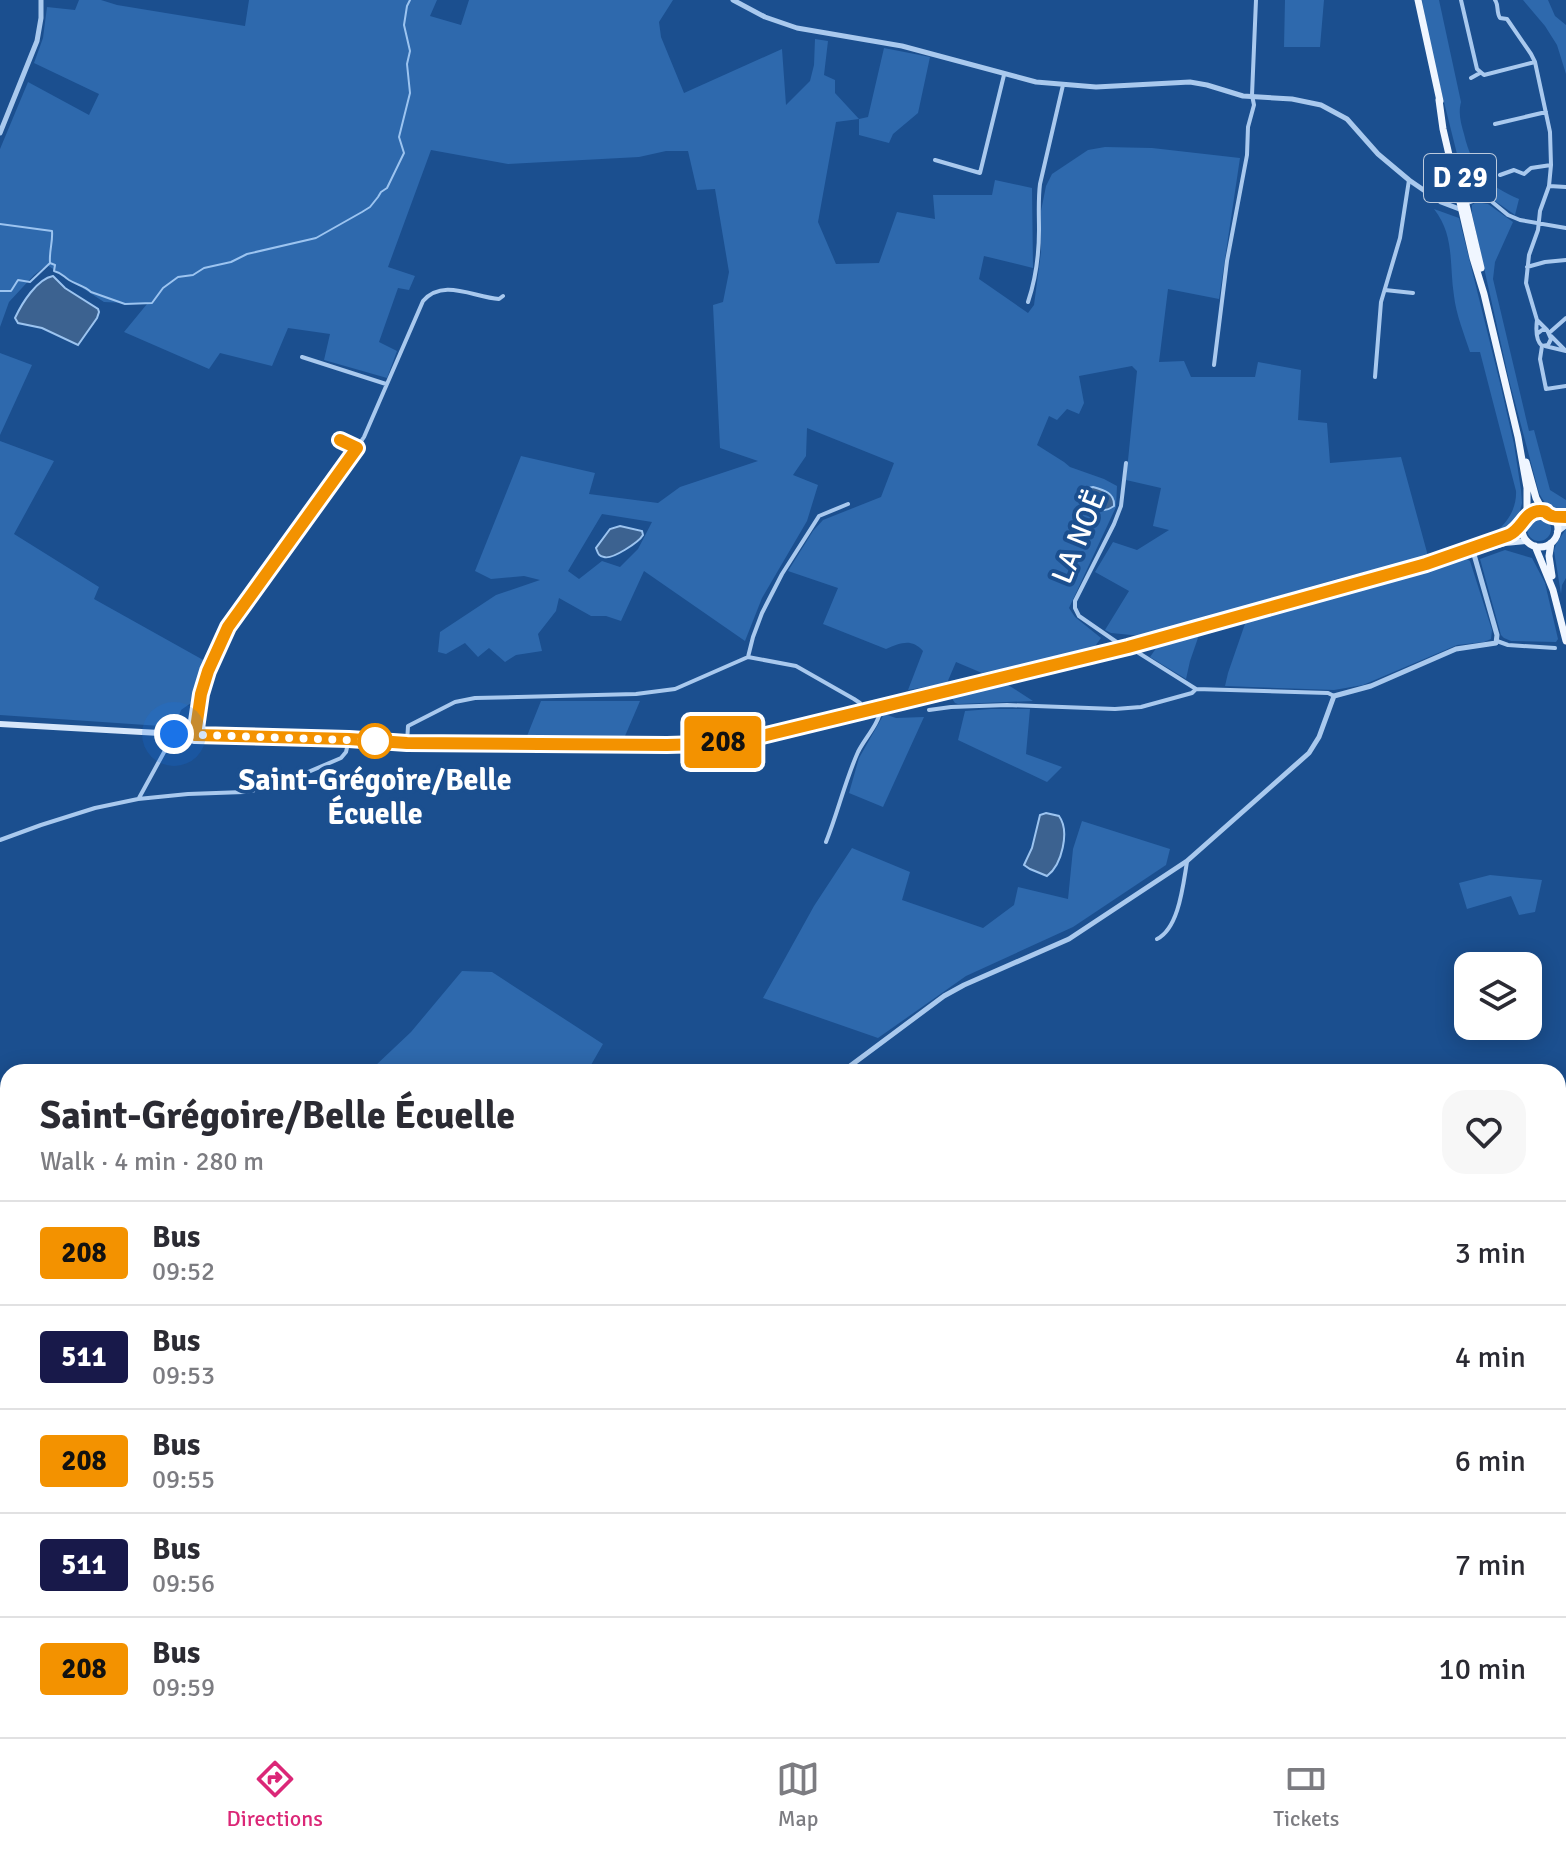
<!DOCTYPE html>
<html lang="en">
<head>
<meta charset="utf-8">
<style>
	:root { --surface:#fff; --page:#f7f7f7; --text:#2b2b33; --muted:#7c7c81; --line:#e1e1e2; --accent:#db2777 }
	body { margin:0; font-family:Signika,sans-serif; background:var(--page); color:var(--text); height:100vh; display:flex; flex-direction:column; font-size:30px; white-space:nowrap }
	* { box-sizing:border-box; margin:0 }
	p { font-size:26px; color:var(--muted) }
	.icon { flex:none; width:44px; height:44px; fill:none; stroke:currentColor; stroke-width:2; stroke-linecap:round; stroke-linejoin:round }
	.map { position:relative; flex:1; overflow:hidden }
	.sheet { position:absolute; left:0px; top:1064px; width:1566px; height:674px; display:flex; flex-direction:column; background:var(--surface); border-radius:24px 24px 0 0; box-shadow:0 4px 20px #0003 }
	.sheet>* { flex:none }
	.badge { padding:0 16px; border-radius:6px; font-size:28px; line-height:52px }
	.controls { position:absolute; left:1454px; top:952px; display:grid; gap:16px }
	.controls a { display:grid; place-items:center; width:88px; height:88px; border-radius:16px; background:var(--surface); box-shadow:0 4px 20px #0003; font-size:40px }
	.you { position:absolute; width:40px; height:40px; margin:-20px; border:6px solid #fff; border-radius:50%; background:#1a73e8; box-shadow:0 0 0 12px #1a73e833 }
	.map>.badge { position:absolute; translate:-50% -50%; box-shadow:0 0 0 4px #fff }
	.round { display:grid; place-items:center; flex:none; width:84px; height:84px; border-radius:24px; background:var(--page) }
	.summary { display:flex; align-items:center; justify-content:space-between; height:136px; padding:0 40px }
	h1 { font-size:38px; font-weight:700; line-height:60px }
	ul { padding:0; list-style:none }
	li { display:flex; align-items:center; gap:24px; height:104px; padding:0 40px; border-top:2px solid var(--line) }
	li div { flex:1 }
	li b { display:block; font-size:30px }
	li em { font-style:normal }
	li .badge { min-width:88px; font-weight:700; text-align:center }
	.menu { display:flex; justify-content:space-around; align-items:center; height:112px; border-top:2px solid var(--line); background:var(--surface); font-size:22px; color:var(--muted) }
	.menu a { display:grid; justify-items:center; gap:4px }
	.menu .active { color:var(--accent) }
	.map>svg:first-child { display:block }
	.green { fill:#2e69ad; fill-rule:evenodd }
	.water { fill:#3c6290; stroke:#9cc4f0; stroke-width:2 }
	.lines { fill:none; stroke-linecap:round; stroke-linejoin:round }
	.stream { stroke:#9cc4f0; stroke-width:2 }
	.minor { stroke:#a9c9ee; stroke-width:4 }
	.tertiary { stroke:#a9c9ee; stroke-width:5 }
	.secondary { stroke:#d6e6fa; stroke-width:6 }
	.primary { stroke:#f0f6ff; stroke-width:7 }
	.trunk { stroke:#f8faff; stroke-width:7 }
	.line-casing { stroke:#fff; stroke-width:18 }
	.line { stroke:#f39200; stroke-width:12 }
	.walk { stroke:#fff; stroke-width:8; stroke-dasharray:0 14.4 }
	.stop-dot { fill:#fff; stroke:#f39200; stroke-width:4 }
	.labels { text-anchor:middle; dominant-baseline:central; stroke-width:8; stroke-linejoin:round; paint-order:stroke }
	.shield { fill:#1b4f8f; stroke:#bbcadd; stroke-width:2 }
	.shield-label { font-size:28px; font-weight:bold; fill:#fff }
	.street-label { font-size:30px; fill:#fff; stroke:#1b4f8f }
	.stop-label { font-size:30px; font-weight:bold; fill:#fff; stroke:#1b4f8f }
</style>
</head>
<body>
<div class="map">
<svg width="1566" height="1737" viewBox="0 0 1566 1737">
	<rect width="100%" height="100%" fill="#1b4f8f"/>
	<path class="green" d="M79 0H101L117 5 245 26 249 0H437L430 16 461 25 469 0H673L659 22 661 37 684 93 782 49 786 105 810 81 814 65 815 39 828 41 824 75 835 80V93L859 119 868 117 884 48 930 57 918 113 893 134 889 143 859 135V119L836 122 818 222 836 264 879 263 897 212 935 219 933 195H992L995 180 1032 188 1033 268 984 256 979 279 1028 313 1034 305 1041 252V211L1046 186 1052 174 1088 150 1105 147 1152 148 1240 158 1219 299 1168 289 1159 362 1184 361 1191 377H1255L1258 362 1301 370 1298 420 1327 423 1330 463 1401 457 1428 556 1337 579 1142 636 1111 633 1105 630 1129 591 1095 572 1113 542 1137 550 1169 530 1153 526 1161 488 1126 480 1137 371 1132 366 1079 376 1084 403 1079 414 1067 409 1057 420 1049 416 1037 445 1064 462 1070 467 1104 479 1117 486 1116 507 1069 608 1075 617 1101 638 1093 649 982 673 956 662 947 683 908 690 923 651C911 638 901 643 886 649L823 624 838 588 788 571 813 531 823 520 881 497 894 463 807 428 806 456 793 475 818 485 807 521 762 598 745 641 644 571 621 621 606 616H591L559 598 556 611 538 634 542 651 516 655 505 662 489 648 478 657 465 643 446 654 438 652 440 632 496 595 540 580 524 576 491 579 475 571 521 456 595 473 589 494 658 503 680 487 758 461 720 448 713 305 723 302 729 272 715 189 697 190 688 151H666L639 157 508 164 431 150 388 267 415 276 409 290 398 288 379 342 397 351 387 378 324 360 330 334 288 328 272 366 220 353 209 369 124 332 147 304 104 302 47 265 34 275 9 302 0 327V149L28 82 89 115 99 94 34 63 43 38 47 7 75 10ZM602 514 652 522 638 549 620 567 602 561 579 579 568 571Z
		M1285 0H1324L1320 47H1284Z
		M1422 0H1439L1461 102C1458 114 1461 123 1464 134 1472 168 1487 186 1519 199L1515 215 1488 196 1468 186 1462 174 1431 50Z
		M1523 0H1548L1555 16 1566 25V74L1557 45 1545 26Z
		M1476 202 1488 204 1513 222 1495 262 1493 279 1529 431 1534 430 1550 490 1566 500V513C1552 511 1545 505 1539 493L1509 380 1472 214V205Z
		M1434 209 1459 218 1501 387 1514 444 1521 490 1522 503 1519 515 1512 526 1501 532 1492 534C1507 525 1517 508 1516 491L1480 352H1470C1464 334 1456 314 1454 296 1449 263 1455 236 1434 209Z
		M0 353 32 365 0 435Z
		M0 441 54 461 14 534 99 587 94 599 205 661 191 703 181 710 175 727 0 715Z
		M1527 529a12 12 0 1 1 24 0a12 12 0 1 1-24 0Z
		M1566 529V578L1562 585 1561 594 1554 551 1556 544Z
		M1505 550 1532 558 1545 583 1558 639 1556 642 1511 641 1504 638 1501 635 1480 559Z
		M1467 559 1470 561 1492 630 1491 639 1484 642 1457 645 1363 685 1334 690 1225 686 1228 673 1246 621Z
		M1199 635 1190 661 1186 679 1150 657 1159 644Z
		M1005 683 1033 701 958 704 955 703 951 697Z
		M541 701H640L625 736H527Z
		M991 709H1030L1026 754 1062 767 1047 782 958 740 965 711Z
		M884 714 896 718 924 717 883 807 849 793 859 758Z
		M1082 821 1170 849 1166 865 1073 927 966 976 878 1038 763 998 814 906 852 848 910 872 902 900 983 928 1014 905 1018 887 1068 899 1073 849Z
		M1490 875 1542 880 1535 912 1519 915 1511 896 1467 909 1459 883Z
		M462 971 492 972 603 1044 587 1072H384L375 1066 411 1032Z
		M1566 1474V1594L1558 1606V1477Z
		M76 1730H204L203 1737H74Z"/>
	<path class="water" d="M53 276 65 288 98 309 99 312 97 318 78 345 42 328 18 323 15 318C22 303 37 279 53 276Z
		M1093 487C1104 490 1115 493 1114 506 1111 508 1108 510 1104 510 1096 509 1087 497 1086 491L1088 488Z
		M620 526 642 531 643 535C639 542 612 560 604 557 598 556 598 553 596 548L610 529Z
		M1046 813 1059 816C1070 831 1062 865 1047 876L1030 869 1024 865 1032 848 1040 815Z"/>
	<g class="lines">
		<path class="stream" d="M0 224 52 231C53 242 49 251 50 263L55 265 54 271C62 273 63 276 69 280 77 285 85 286 91 292L125 304 152 303 163 288 178 277 193 275 204 268 231 262 247 254 316 238 362 212 370 207 378 197 381 192 387 188 404 153 399 137 410 93 407 64 410 51 404 25 407 6 410 0
			M0 291H11L18 280 30 282 50 263
			M1558 1108 1562 1102 1566 1103"/>
		<path class="minor" d="M1461 0 1477 69 1484 75 1535 62
			M1495 0C1499 5 1496 12 1500 18L1507 19 1531 54 1535 62 1550 132 1551 165 1549 186 1540 211 1538 230 1529 255 1526 283 1537 320 1547 330
			M1471 78 1480 73
			M1495 124 1546 112
			M935 160 980 173 1004 75
			M1500 175 1514 170 1524 174 1531 168 1551 165
			M1463 186 1485 196 1508 215 1520 220 1566 228
			M1549 186 1566 187
			M1467 203 1478 199 1490 201
			M1527 267 1545 262 1566 260
			M1385 290 1413 293
			M1028 302C1036 278 1039 255 1039 230 1039 215 1038 200 1040 184L1063 85
			M1549 333 1566 318
			M1537 334 1542 330H1547L1551 339 1548 345 1542 346C1535 340 1536 328 1537 320
			M1551 336 1566 351
			M1542 346 1540 359 1546 389 1566 386
			M1545 346 1566 351
			M302 357 386 384
			M1214 365 1227 261 1247 155 1248 127 1254 105 1252 95 1256 0
			M1375 377 1381 302 1400 238 1409 180
			M1126 463 1121 506 1114 524 1075 601V608L1079 616 1118 643 1134 650 1196 689 1328 693 1334 696
			M1497 641 1508 645 1555 648
			M748 657 753 637 762 613 782 574 819 516 848 504
			M929 710 951 707 1007 705 1115 709 1141 707 1192 693 1196 689
			M195 734 204 684 219 643 238 611 335 480 364 437 423 301C443 278 473 297 499 299L503 296
			M407 743 408 726 455 702 475 698 636 694 675 689 748 657 796 666 854 699 860 703 863 711
			M139 798 174 734
			M0 840 41 825 95 808 138 799 188 794 244 792 273 787 341 758 346 752 349 739
			M826 842C838 812 845 781 858 752 865 738 879 724 881 708
			M1157 939C1179 928 1183 885 1187 862
			M0 1529 8 1528
			M1477 1730 1478 1737"/>
		<path class="tertiary" d="M733 0 765 17 797 28 902 46 1036 82 1096 87 1190 82 1207 85 1243 96 1292 99 1321 105 1347 119 1378 154 1409 180 1441 202 1462 210
			M0 133 37 41 41 18V0
			M1438 196 1448 198 1458 195
			M842 1072 944 996 964 985 1069 939 1187 861 1309 753 1319 737 1334 696 1371 686 1456 649 1496 643 1497 635 1473 551
			M310 1730V1737"/>
		<path class="secondary" d="M1552 516 1566 517
			M1557 532 1566 525
			M1448 555 1509 535 1522 525
			M0 724 195 735 349 739 407 743 667 745 702 744 758 737 1128 647 1505 543 1527 541
			M1558 1713 1566 1710
			M1494 1737 1513 1730"/>
		<path class="primary" d="M1418 0 1440 101
			M1439 100 1443 129 1473 258 1484 294 1518 437 1527 488V516
			M1458 171 1481 268
			M1526 462 1536 498 1543 511
			M1522 529a18 18 0 1 1 36 0a18 18 0 1 1-36 0Z
			M1551 543 1549 556 1552 576
			M1535 546 1553 590 1566 641"/>
		<path class="trunk" d="M1558 1448 1566 1444
			M1558 1456 1566 1452
			M927 1737 943 1730
			M945 1737 961 1730"/>
	</g>
	<g class="lines">
		<defs>
			<path id="line" d="M340 440 357 448 228 627 208 671 201 694 195 735 349 739 407 743 667 745 702 744 758 737 1128 647 1426 564 1509 535C1523 528 1525 511 1540 511 1550 511 1543 513 1552 516 1554 517 1564 517 1566 517"/>
		</defs>
		<use href="#line" class="line-casing"/>
		<use href="#line" class="line"/>
		<path class="walk" d="M174 734 378 741H375"/>
	</g>
	<circle class="stop-dot" cx="375" cy="741" r="16"/>
	<g class="labels">
		<rect class="shield" x="1424" y="154" width="72" height="48" rx="6"/>
		<g class="shield-label">
			<text x="1460" y="178">D 29</text>
		</g>
		<g class="street-label">
			<text transform="translate(1079 537) rotate(-68)">LA NOË</text>
		</g>
		<g class="stop-label">
			<text x="375" y="780">Saint-Grégoire/Belle<tspan x="375" dy="34">Écuelle</tspan></text>
		</g>
	</g>
</svg>
<div class="controls">
<a><svg class="icon" aria-label="layers" viewBox="0 0 24 24"><path d="M12 4l9 5-9 5-9-5zM3 14l9 5 9-5"/></svg></a>
</div>
<div class="you" style="left:174px;top:734px"></div>
<b class="badge" style="left:723px;top:742px;background:#f39200;color:#111">208</b>
<section class="sheet">
<div class="summary"><div><h1>Saint-Grégoire/Belle Écuelle</h1><p>Walk · 4 min · 280 m</p></div><a class="round"><svg class="icon" aria-label="heart" viewBox="0 0 24 24"><path d="M12 20l-8-8c-3-5 5-10 8-4 3-6 11-1 8 4z"/></svg></a></div>
<ul>
<li><span class="badge" style="background:#f39200;color:#111">208</span><div><b>Bus</b><p>09:52</p></div><em>3 min</em></li>
<li><span class="badge" style="background:#18194a;color:#fff">511</span><div><b>Bus</b><p>09:53</p></div><em>4 min</em></li>
<li><span class="badge" style="background:#f39200;color:#111">208</span><div><b>Bus</b><p>09:55</p></div><em>6 min</em></li>
<li><span class="badge" style="background:#18194a;color:#fff">511</span><div><b>Bus</b><p>09:56</p></div><em>7 min</em></li>
<li><span class="badge" style="background:#f39200;color:#111">208</span><div><b>Bus</b><p>09:59</p></div><em>10 min</em></li>
</ul>
</section>
</div>
<nav class="menu">
<a class="active"><svg class="icon" aria-label="directions" viewBox="0 0 24 24"><path d="M12 3l9 9-9 9-9-9zM9 14v-3h6M13 9l2 2-2 2"/></svg>Directions</a>
<a><svg class="icon" aria-label="map" viewBox="0 0 24 24"><path d="M3 6l6-2 6 2 6-2v14l-6 2-6-2-6 2zM9 4v14M15 6v14"/></svg>Map</a>
<a><svg class="icon" aria-label="tickets" viewBox="0 0 24 24"><path d="M3 7h18v10H3zM15 7v10"/></svg>Tickets</a>
</nav>
</body>
</html>
